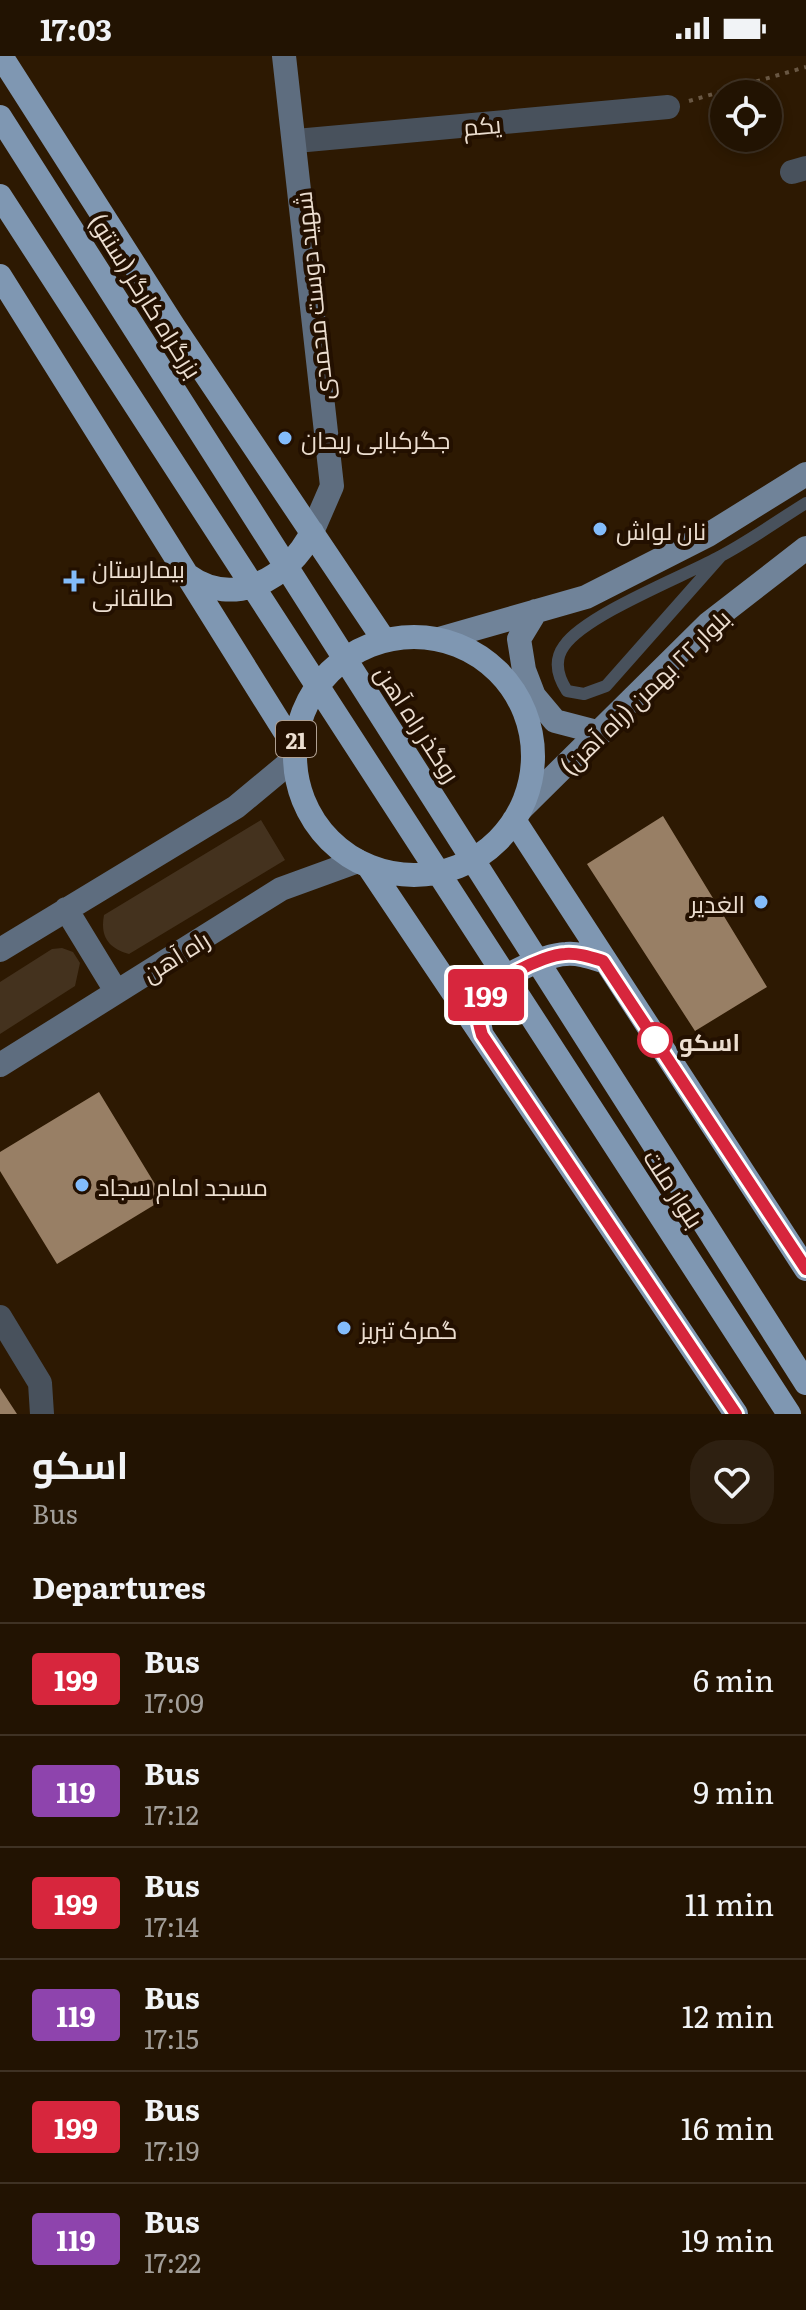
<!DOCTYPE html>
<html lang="en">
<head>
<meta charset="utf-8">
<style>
	:root { --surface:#221302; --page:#2e2011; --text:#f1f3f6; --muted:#a29e99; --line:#3f3224 }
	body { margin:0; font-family:Literata,Cairo,serif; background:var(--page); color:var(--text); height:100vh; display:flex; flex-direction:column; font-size:30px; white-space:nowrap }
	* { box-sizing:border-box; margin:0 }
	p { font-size:26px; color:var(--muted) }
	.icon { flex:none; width:44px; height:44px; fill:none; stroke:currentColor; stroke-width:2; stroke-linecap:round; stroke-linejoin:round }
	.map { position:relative; height:1358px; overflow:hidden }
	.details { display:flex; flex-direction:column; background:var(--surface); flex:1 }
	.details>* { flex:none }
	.badge { padding:0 16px; border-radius:6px; font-size:28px; line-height:52px }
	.buttons { position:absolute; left:710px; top:24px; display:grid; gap:16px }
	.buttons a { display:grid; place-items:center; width:72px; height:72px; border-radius:50%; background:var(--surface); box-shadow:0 4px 12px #0003,0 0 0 2px var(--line); font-size:40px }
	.map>.badge { position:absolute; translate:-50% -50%; box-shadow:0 0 0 4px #fff }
	h2 { padding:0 32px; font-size:30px; line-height:72px }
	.round { display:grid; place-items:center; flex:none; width:84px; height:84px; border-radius:32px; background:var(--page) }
	.headline { display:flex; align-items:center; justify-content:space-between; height:136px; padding:0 32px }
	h1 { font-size:38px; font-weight:700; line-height:60px }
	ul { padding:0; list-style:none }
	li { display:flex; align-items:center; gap:24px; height:112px; padding:0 32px; border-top:2px solid var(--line) }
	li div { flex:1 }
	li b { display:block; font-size:30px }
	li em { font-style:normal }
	li .badge { min-width:88px; font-weight:700; text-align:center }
	.status { display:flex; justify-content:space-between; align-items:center; height:56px; padding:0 40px; background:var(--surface); direction:ltr }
	.status svg { height:22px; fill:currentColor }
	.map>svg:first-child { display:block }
	.green { fill:#44321e }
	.building { fill:#987f65 }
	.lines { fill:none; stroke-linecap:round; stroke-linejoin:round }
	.path { stroke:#695743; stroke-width:4; stroke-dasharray:4 6; stroke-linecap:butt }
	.lane { stroke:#48515c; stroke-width:12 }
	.street { stroke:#48515c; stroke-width:24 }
	.secondary { stroke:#5e6d7f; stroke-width:24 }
	.primary { stroke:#708399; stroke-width:24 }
	.highway { stroke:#7f97b2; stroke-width:24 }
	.line-casing { stroke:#fff; stroke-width:18 }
	.line { stroke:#d7263d; stroke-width:12 }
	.poi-dot { fill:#83bcfb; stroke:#231000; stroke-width:3 }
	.stop-dot { fill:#fff; stroke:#d7263d; stroke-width:4 }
	.labels { text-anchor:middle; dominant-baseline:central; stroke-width:8; stroke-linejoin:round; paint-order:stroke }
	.shield { fill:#231000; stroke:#b0a092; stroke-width:2 }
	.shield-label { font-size:22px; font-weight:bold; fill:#ecded0 }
	.street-label { font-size:24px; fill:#ecded0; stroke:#231000 }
	.poi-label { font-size:24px; fill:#ecded0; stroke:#231000; text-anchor:start }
	.stop-label { font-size:24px; font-weight:bold; fill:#ecded0; stroke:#231000; text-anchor:start }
</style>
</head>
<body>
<div class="status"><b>17:03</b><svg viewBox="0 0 49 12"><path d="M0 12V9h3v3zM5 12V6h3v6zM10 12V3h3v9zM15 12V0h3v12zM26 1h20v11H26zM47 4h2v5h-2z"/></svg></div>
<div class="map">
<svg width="806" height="1358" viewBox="0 0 806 1358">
	<rect width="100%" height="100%" fill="#2d1902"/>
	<path class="green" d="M261 764 285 804 129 898C108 892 100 880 104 859Z
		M62 892 73 896 80 907 75 930 0 978V926L52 893Z"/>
	<path class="building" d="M663 760 767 931 695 975 587 808Z
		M99 1036 164 1143 57 1208 0 1115V1096Z
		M0 1332 17 1358H0Z"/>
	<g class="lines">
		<path class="path" d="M689 45 806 11"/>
		<path class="lane" d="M721 500 606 630 584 638 567 635C558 621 553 605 564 590 585 559 682 521 717 502 748 486 777 465 806 447"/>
		<path class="street" d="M296 85 668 51
			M792 116 806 112
			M0 1261 40 1327 42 1358"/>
		<path class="secondary" d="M284 0 332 430 312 476
			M66 853 116 935
			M0 894 236 751 295 702
			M0 1009 281 833 358 805"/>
		<path class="primary" d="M536 555 519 583 524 614 534 640 555 665 601 677
			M439 583 586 541 708 479 806 418
			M522 752 708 568 806 492"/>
		<path class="highway" d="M1 0 174 271 384 584
			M0 61 806 1327
			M0 140 789 1358
			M0 220 294 690
			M187 519C233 553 289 523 312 476
			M295 700a119 119 0 1 1 238 0a119 119 0 1 1-238 0Z
			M514 764 806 1213
			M369 811 736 1358
			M481 976C479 966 476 955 480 945 490 924 543 899 566 898 579 897 590 901 603 905"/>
	</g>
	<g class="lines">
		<defs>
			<path id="line" d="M736 1358 482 979C479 968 476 959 480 948 487 926 543 899 565 898 578 897 590 901 603 905L806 1213"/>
		</defs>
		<use href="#line" class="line-casing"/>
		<use href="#line" class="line"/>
	</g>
	<g class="poi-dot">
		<circle cx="285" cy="382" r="8"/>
		<circle cx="600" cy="473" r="8"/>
		<path d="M70 513h8v8h8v8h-8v8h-8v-8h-8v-8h8z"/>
		<circle cx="761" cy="846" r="8"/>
		<circle cx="82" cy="1129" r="8"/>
		<circle cx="344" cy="1272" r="8"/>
	</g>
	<circle class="stop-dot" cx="655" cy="984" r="16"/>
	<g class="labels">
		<rect class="shield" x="276" y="665" width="40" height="36" rx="6"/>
		<g class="shield-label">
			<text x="296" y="683">21</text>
		</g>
		<g class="street-label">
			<text transform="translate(482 68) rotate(-5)">یکم</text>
			<text transform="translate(147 239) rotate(58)">بزرگراه کارگر (سنتو)</text>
			<text transform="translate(312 240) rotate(-96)">شهید دوست محمدی</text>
			<text transform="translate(644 635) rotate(-44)">بلوار ۲۲ بهمن (راه آهن)</text>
			<text transform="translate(419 667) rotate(57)">روگذر راه آهن</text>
			<text transform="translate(175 899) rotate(-32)">راه آهن</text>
			<text transform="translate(675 1132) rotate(57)">بلوار ملت</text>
		</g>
		<g class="poi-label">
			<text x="301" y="382">جگرکبابی ریحان</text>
			<text x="616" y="473">نان لواش</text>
			<text x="92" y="511">بیمارستان<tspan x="92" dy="28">طالقانی</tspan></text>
			<text x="745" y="846" text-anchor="end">الغدیر</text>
			<text x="98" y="1129">مسجد امام سجاد</text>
			<text x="360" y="1272">گمرک تبریز</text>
		</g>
		<g class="stop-label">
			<text x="679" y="984">اسکو</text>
		</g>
	</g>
</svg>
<div class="buttons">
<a><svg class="icon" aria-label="locate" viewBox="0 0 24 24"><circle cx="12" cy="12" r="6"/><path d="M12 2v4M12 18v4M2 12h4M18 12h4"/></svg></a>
</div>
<b class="badge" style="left:486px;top:939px;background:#d7263d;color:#fff">199</b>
</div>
<section class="details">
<div class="headline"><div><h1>اسکو</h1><p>Bus</p></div><a class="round"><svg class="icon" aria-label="heart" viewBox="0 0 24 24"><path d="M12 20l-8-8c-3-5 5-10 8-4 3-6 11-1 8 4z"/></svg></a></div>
<h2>Departures</h2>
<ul>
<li><span class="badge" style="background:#d7263d;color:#fff">199</span><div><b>Bus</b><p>17:09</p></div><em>6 min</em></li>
<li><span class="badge" style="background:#8e44ad;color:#fff">119</span><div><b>Bus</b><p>17:12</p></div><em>9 min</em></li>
<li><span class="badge" style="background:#d7263d;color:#fff">199</span><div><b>Bus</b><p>17:14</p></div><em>11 min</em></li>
<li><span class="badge" style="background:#8e44ad;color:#fff">119</span><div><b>Bus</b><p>17:15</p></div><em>12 min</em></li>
<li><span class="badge" style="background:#d7263d;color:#fff">199</span><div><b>Bus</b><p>17:19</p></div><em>16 min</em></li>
<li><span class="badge" style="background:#8e44ad;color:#fff">119</span><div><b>Bus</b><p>17:22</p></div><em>19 min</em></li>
</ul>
</section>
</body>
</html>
